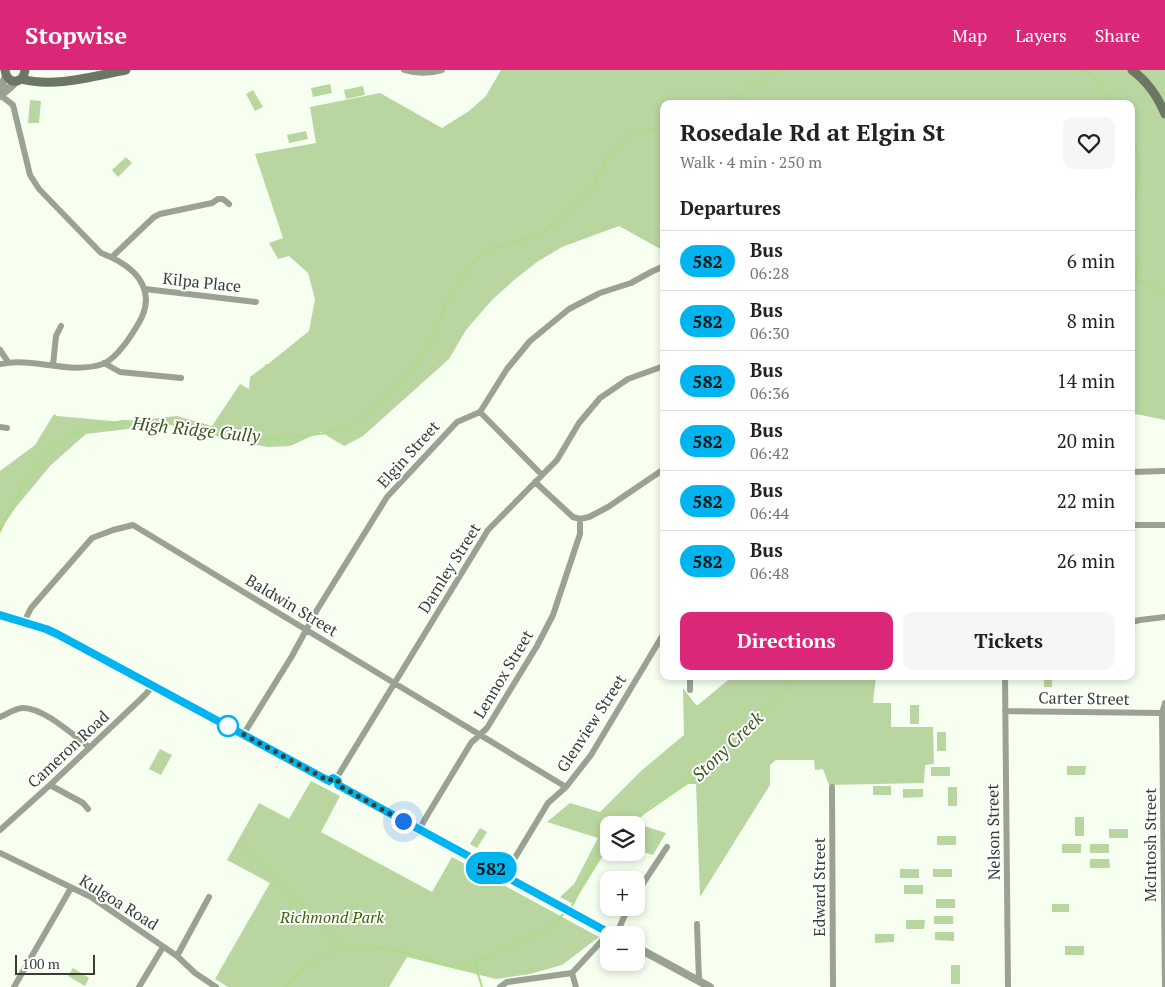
<!DOCTYPE html>
<html lang="en">
<head>
<meta charset="utf-8">
<style>
	:root { --surface:#fff; --page:#f6f6f6; --text:#222; --muted:#767676; --line:#e0e0e0; --accent:#db2777 }
	body { margin:0; font-family:"PT Serif",serif; background:var(--page); color:var(--text); height:100vh; display:flex; flex-direction:column; font-size:19px; white-space:nowrap }
	* { box-sizing:border-box; margin:0 }
	p { font-size:16px; color:var(--muted) }
	.icon { flex:none; width:28px; height:28px; fill:none; stroke:currentColor; stroke-width:2; stroke-linecap:round; stroke-linejoin:round }
	.map { position:relative; flex:1; overflow:hidden }
	.panel { position:absolute; left:660px; top:30px; width:475px; height:580px; display:flex; flex-direction:column; background:var(--surface); border-radius:10px; box-shadow:0 2px 8px #0003 }
	.panel>* { flex:none }
	.badge { padding:0 10px; border-radius:16px; font-size:18px; line-height:32px }
	.fabs { position:absolute; left:600px; top:746px; display:grid; gap:10px }
	.fabs a { display:grid; place-items:center; width:45px; height:45px; border-radius:10px; background:var(--surface); box-shadow:0 2px 8px #0003; font-size:25px }
	.scale { position:absolute; left:15px; bottom:12px; width:80px; box-sizing:border-box; padding-left:5px; border:2px solid #363e30; border-top:0; font-size:14px; line-height:18px; white-space:nowrap; color:#363e30; -webkit-text-stroke:4px #fff; paint-order:stroke }
	.you { position:absolute; width:25px; height:25px; margin:-12px; border:4px solid #fff; border-radius:50%; background:#1a73e8; box-shadow:0 0 0 8px #1a73e833 }
	.map>.badge { position:absolute; translate:-50% -50%; box-shadow:0 0 0 2px #fff }
	h2 { padding:0 20px; font-size:19px; line-height:45px }
	.round { display:grid; place-items:center; flex:none; width:52px; height:52px; border-radius:10px; background:var(--page) }
	.overview { display:flex; align-items:center; justify-content:space-between; height:85px; padding:0 20px }
	h1 { font-size:24px; font-weight:800; line-height:38px }
	.cta { display:flex; gap:10px; margin-top:auto; padding:10px 20px }
	.cta a { flex:1; height:58px; border-radius:10px; background:var(--accent); color:#fff; font-size:20px; font-weight:800; line-height:58px; text-align:center }
	.cta a+a { background:var(--page); color:var(--text) }
	ul { padding:0; list-style:none }
	li { display:flex; align-items:center; gap:15px; height:60px; padding:0 20px; border-top:1px solid var(--line) }
	li div { flex:1 }
	li b { display:block; font-size:19px }
	li em { font-style:normal }
	li .badge { min-width:55px; font-weight:700; text-align:center }
	header { display:flex; align-items:center; gap:30px; box-sizing:border-box; height:70px; padding:0 25px; background:var(--accent); color:#fff }
	header strong { font-size:24px }
	nav { display:flex; gap:28px; margin-inline-start:auto; font-size:18px }
	.map>svg:first-child { display:block }
	.green { fill:#b9d6a1 }
	.lines { fill:none; stroke-linecap:round; stroke-linejoin:round }
	.stream { stroke:#aedb86; stroke-width:2 }
	.minor { stroke:#9aa294; stroke-width:6 }
	.tertiary { stroke:#9aa294; stroke-width:8 }
	.secondary { stroke:#6c7763; stroke-width:9 }
	.line-casing { stroke:#fff; stroke-width:11 }
	.line { stroke:#00b5ef; stroke-width:8 }
	.walk { stroke:#363e30; stroke-width:5; stroke-dasharray:0 9 }
	.stop-dot { fill:#fff; stroke:#00b5ef; stroke-width:2.5 }
	.labels { text-anchor:middle; dominant-baseline:central; stroke-width:4; stroke-linejoin:round; paint-order:stroke }
	.street-label { font-size:16px; fill:#363e30; stroke:#fff }
	.park-label { font-size:16px; font-style:italic; fill:#3c6206; stroke:#fff }
	.water-label { font-size:18px; font-style:italic; fill:#3a561c; stroke:#fff }
</style>
</head>
<body>
<header>
<strong>Stopwise</strong>
<nav><a>Map</a><a>Layers</a><a>Share</a></nav>
</header>
<div class="map">
<svg width="1165" height="917" viewBox="0 0 1165 917">
	<rect width="100%" height="100%" fill="#f7fff1"/>
	<path class="green" d="M501 0H1165V350L1131 343V34H664V181L619 156 562 177 537 192 514 210 492 230 466 260 449 289 363 366 344 376 321 362 290 376 268 377 225 369 178 353 86 364 51 395 16 437 5 453 0 464V401L35 375 54 344 57 346 123 352 177 346 212 356 240 314 249 319 250 307 265 296V294H268L309 261 315 229 308 203 289 186 278 189 269 173 283 168 255 84 316 73 310 37 380 23 442 58 469 41 486 26Z
		M330 14 332 23 313 27 311 18Z
		M363 16 365 25 346 29 344 20Z
		M253 20 263 37 255 41 246 24Z
		M30 30 41 31 39 53H28Z
		M306 61 308 69 289 73 287 65Z
		M126 87 132 93 118 107 112 100Z
		M733 606H876L873 633H891V657H933L934 694 925 695 924 713 829 715 823 699 815 700 814 690H776L770 695V715L700 827 696 714H686L651 737 635 753 666 763 653 785 636 780V755H609V776L573 834 560 827 574 814 598 768 547 752 570 733 600 742 641 701 684 665 683 618 696 635H698Z
		M1044 606H1052V617H1044Z
		M910 635H919V654H910Z
		M937 662H946V681H937Z
		M160 679 172 685 161 705 149 699Z
		M1067 696H1086L1085 705H1067Z
		M931 697H950V706H931Z
		M311 711 340 726 321 762 432 822 452 787 599 867 562 895 530 904 496 909 407 887 389 917H228L215 909 270 813 227 790 259 733 289 749Z
		M873 716H891V725H873Z
		M948 717H957V736H948Z
		M903 719H923V727L903 728Z
		M1075 747H1084V766H1075Z
		M480 758 487 762 477 778 470 774Z
		M1109 759H1128V768H1109Z
		M937 766H956V775H937Z
		M1062 774H1081V783H1062Z
		M1090 774H1109V783H1090Z
		M1090 789H1109L1110 798H1090Z
		M900 799H919V808H900Z
		M933 799H952V807H933Z
		M904 815H923V824H904Z
		M936 829H955V838H936Z
		M1052 834H1069V842H1052Z
		M934 846H953V854H934Z
		M906 850H925L924 859H906Z
		M935 862H954V871L935 870Z
		M875 864H894V872L875 873Z
		M1065 876H1084V885H1065Z
		M951 895H960V914H951Z
		M73 898 89 908 85 916 68 906Z"/>
	<g class="lines">
		<path class="stream" d="M1084 0 1095 8 1114 34
			M728 34 745 21 780 0
			M1131 57 1140 99 1131 153
			M1131 173 1138 191 1135 210 1165 221
			M0 460 22 418 36 396 55 375 72 365 90 357 123 351 152 352 171 354 225 366 248 369 287 368 326 363 350 356 379 334 418 294 434 264 447 233 463 207 478 187 492 178 510 174 540 164 561 149 576 135 596 111 607 89 623 70 639 61 664 58
			M627 755 708 699 797 606
			M244 776 268 799 306 840 327 858 342 879 357 876 374 877 404 882 449 896H461L474 891
			M569 839 573 834 599 780 609 771
			M330 882 342 879
			M285 917 306 896 329 883
			M482 917 474 891 487 888 502 877 515 875 551 857 565 842"/>
		<path class="minor" d="M404 0C417 4 428 4 442 0
			M112 187 154 147 160 144 212 133 218 129H223L229 134
			M145 219 256 232
			M0 280 8 292
			M104 293 120 302 181 308
			M0 294C34 287 69 305 103 294 113 290 126 274 132 264 139 253 146 243 146 229 145 205 122 191 101 183L39 119 30 105 13 35 0 25
			M53 295 56 266 61 256
			M480 342 542 405
			M0 357 7 358
			M1131 402 1165 401
			M535 412 573 447 580 449 589 447 608 437 664 399
			M1131 455H1165
			M24 552 31 538 92 468 113 460 133 455 566 717
			M1131 552 1140 550 1165 547
			M1005 606 1008 917
			M690 620V606
			M1005 641 1162 643
			M0 647C7 644 14 639 22 638 43 637 73 665 89 677
			M243 665 292 586 317 540 387 427 457 352 480 342 507 299 530 271 569 239 600 223 631 213 651 202 664 196
			M336 709 488 460 557 390 579 353 600 328 628 309 664 296
			M50 715 83 733 88 739
			M832 717 833 917
			M0 760 50 715 144 626 153 616
			M419 760 428 744 471 673 487 658 537 576 553 545 580 464V449
			M0 783 91 827 177 886 195 903 216 917
			M504 806 548 733 566 717 591 685 664 563
			M636 824 667 777
			M697 854 699 911
			M616 865 628 838
			M177 886 209 827
			M572 903 576 917
			M14 917 71 818
			M139 917 163 877
			M500 917 507 912 572 903 609 863
			M1165 917 1162 643 1165 633"/>
		<path class="tertiary" d="M0 25C7 21 12 15 18 10
			M0 26 2 15 6 6
			M0 545 46 559 57 564 329 711
			M337 715 613 865
			M636 877 710 917"/>
		<path class="secondary" d="M5 0C7 15 23 15 25 0
			M1132 0C1147 11 1158 27 1165 44
			M21 9C55 18 93 6 126 0"/>
	</g>
	<g class="lines">
		<defs>
			<path id="line" d="M0 545 46 559 57 564 316 704 329 711 333 708 338 711V715L613 865"/>
		</defs>
		<use href="#line" class="line-casing"/>
		<use href="#line" class="line"/>
		<path class="walk" d="M228 656 329 711 333 708 338 711V715L403 751"/>
	</g>
	<circle class="stop-dot" cx="228" cy="656" r="10"/>
	<g class="labels">
		<g class="street-label">
			<text transform="translate(202 212) rotate(6)">Kilpa Place</text>
			<text transform="translate(408 384) rotate(-48)">Elgin Street</text>
			<text transform="translate(449 498) rotate(-58)">Darnley Street</text>
			<text transform="translate(292 535) rotate(31)">Baldwin Street</text>
			<text transform="translate(503 604) rotate(-59)">Lennox Street</text>
			<text transform="translate(1084 628) rotate(1)">Carter Street</text>
			<text transform="translate(591 653) rotate(-57)">Glenview Street</text>
			<text transform="translate(68 679) rotate(-43)">Cameron Road</text>
			<text transform="translate(993 762) rotate(-91)">Nelson Street</text>
			<text transform="translate(1150 775) rotate(-90)">McIntosh Street</text>
			<text transform="translate(819 817) rotate(-90)">Edward Street</text>
			<text transform="translate(119 832) rotate(32)">Kulgoa Road</text>
		</g>
		<g class="park-label">
			<text x="332" y="847">Richmond Park</text>
		</g>
		<g class="water-label">
			<text transform="translate(196 359) rotate(6)">High Ridge Gully</text>
			<text transform="translate(727 676) rotate(-44)">Stony Creek</text>
		</g>
	</g>
</svg>
<div class="fabs">
<a><svg class="icon" aria-label="layers" viewBox="0 0 24 24"><path d="M12 4l9 5-9 5-9-5zM3 14l9 5 9-5"/></svg></a>
<a>+</a>
<a>−</a>
</div>
<div class="scale">100 m</div>
<div class="you" style="left:403px;top:751px"></div>
<b class="badge" style="left:491px;top:798px;background:#00b5ef;color:#111">582</b>
<section class="panel">
<div class="overview"><div><h1>Rosedale Rd at Elgin St</h1><p>Walk · 4 min · 250 m</p></div><a class="round"><svg class="icon" aria-label="heart" viewBox="0 0 24 24"><path d="M12 20l-8-8c-3-5 5-10 8-4 3-6 11-1 8 4z"/></svg></a></div>
<h2>Departures</h2>
<ul>
<li><span class="badge" style="background:#00b5ef;color:#111">582</span><div><b>Bus</b><p>06:28</p></div><em>6 min</em></li>
<li><span class="badge" style="background:#00b5ef;color:#111">582</span><div><b>Bus</b><p>06:30</p></div><em>8 min</em></li>
<li><span class="badge" style="background:#00b5ef;color:#111">582</span><div><b>Bus</b><p>06:36</p></div><em>14 min</em></li>
<li><span class="badge" style="background:#00b5ef;color:#111">582</span><div><b>Bus</b><p>06:42</p></div><em>20 min</em></li>
<li><span class="badge" style="background:#00b5ef;color:#111">582</span><div><b>Bus</b><p>06:44</p></div><em>22 min</em></li>
<li><span class="badge" style="background:#00b5ef;color:#111">582</span><div><b>Bus</b><p>06:48</p></div><em>26 min</em></li>
</ul>
<div class="cta"><a>Directions</a><a>Tickets</a></div>
</section>
</div>
</body>
</html>
